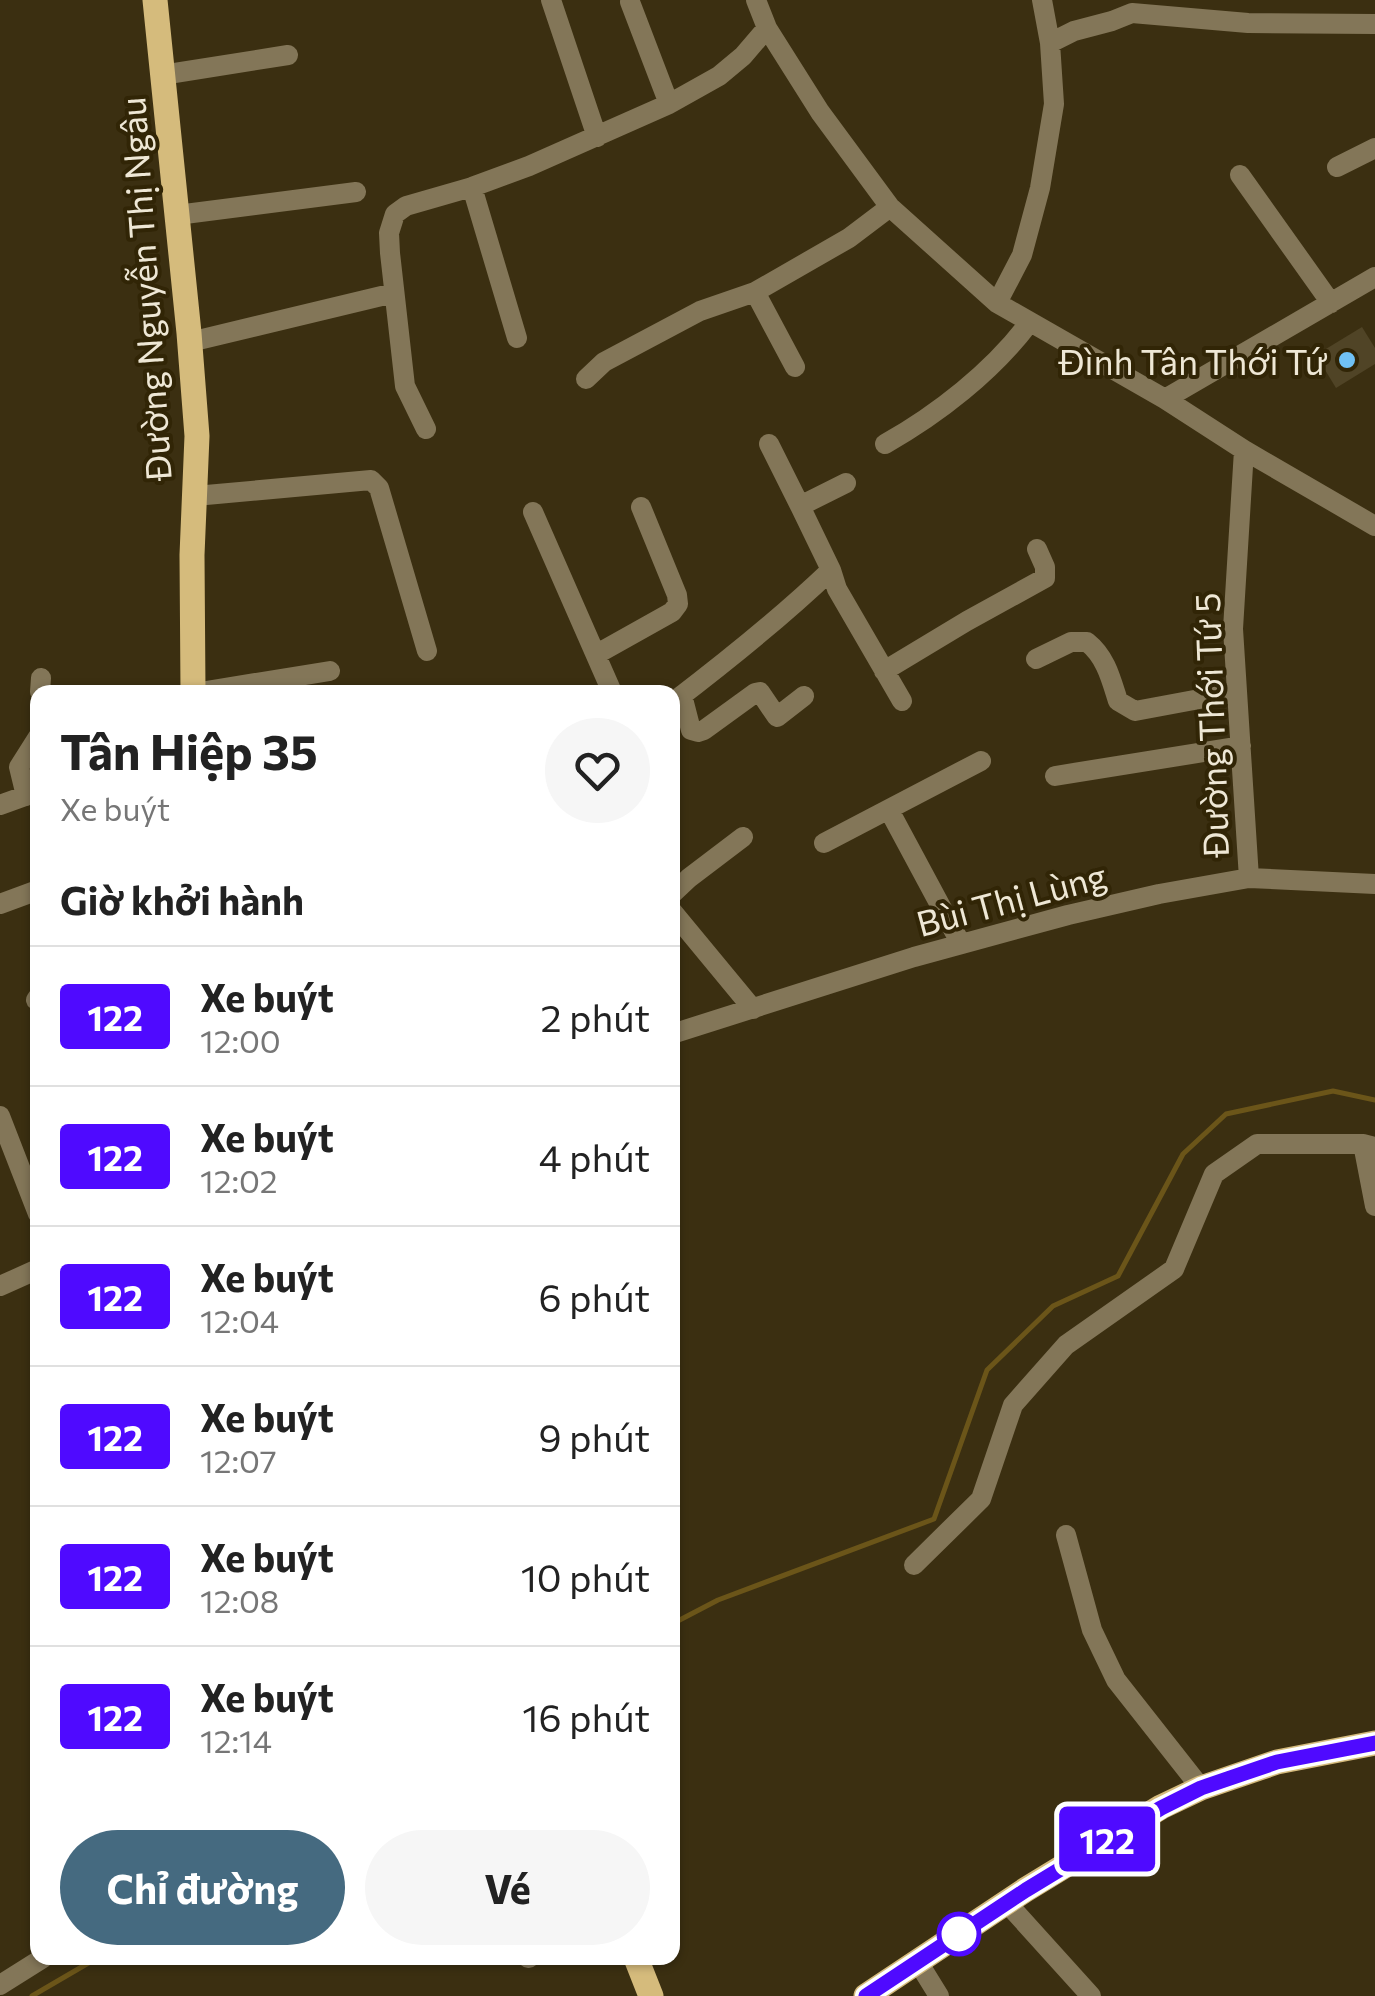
<!DOCTYPE html>
<html lang="vi">
<head>
<meta charset="utf-8">
<style>
	:root { --surface:#fff; --page:#f6f6f6; --text:#222; --muted:#767676; --line:#e0e0e0; --accent:#456a80 }
	body { margin:0; font-family:Commissioner,sans-serif; background:var(--page); color:var(--text); height:100vh; display:flex; flex-direction:column; font-size:38px; white-space:nowrap }
	* { box-sizing:border-box; margin:0 }
	p { font-size:32px; color:var(--muted) }
	.icon { flex:none; width:55px; height:55px; fill:none; stroke:currentColor; stroke-width:2; stroke-linecap:round; stroke-linejoin:round }
	.map { position:relative; flex:1; overflow:hidden }
	.details { position:absolute; left:30px; top:685px; width:650px; height:1280px; display:flex; flex-direction:column; background:var(--surface); border-radius:20px; box-shadow:0 2px 8px #0004 }
	.details>* { flex:none }
	.badge { padding:0 20px; border-radius:8px; font-size:35px; line-height:65px }
	.map>.badge { position:absolute; translate:-50% -50%; box-shadow:0 0 0 5px #fff }
	h2 { padding:0 30px; font-size:38px; line-height:90px }
	.round { display:grid; place-items:center; flex:none; width:105px; height:105px; border-radius:52px; background:var(--page) }
	.headline { display:flex; align-items:center; justify-content:space-between; height:170px; padding:0 30px }
	h1 { font-size:48px; font-weight:700; line-height:75px }
	.cta { display:flex; gap:20px; margin-top:auto; padding:20px 30px }
	.cta a { flex:1; height:115px; border-radius:60px; background:var(--accent); color:#fff; font-size:40px; font-weight:700; line-height:115px; text-align:center }
	.cta a+a { background:var(--page); color:var(--text) }
	ul { padding:0; list-style:none }
	li { display:flex; align-items:center; gap:30px; height:140px; padding:0 30px; border-top:2px solid var(--line) }
	li div { flex:1 }
	li b { display:block; font-size:38px }
	li em { font-style:normal }
	li .badge { min-width:110px; font-weight:700; text-align:center }
	.map>svg:first-child { display:block }
	.lines { fill:none; stroke-linecap:round; stroke-linejoin:round }
	.stream { stroke:#6b5519; stroke-width:5 }
	.building { fill:#504426 }
	.minor { stroke:#837658; stroke-width:20 }
	.major { stroke:#d5bb7c; stroke-width:25 }
	.line-casing { stroke:#fff; stroke-width:22 }
	.line { stroke:#4f0aff; stroke-width:15 }
	.poi-dot { fill:#70c1f4; stroke:#312506; stroke-width:4 }
	.stop-dot { fill:#fff; stroke:#4f0aff; stroke-width:5 }
	.labels { text-anchor:middle; dominant-baseline:central; stroke-width:8; stroke-linejoin:round; paint-order:stroke }
	.street-label { font-size:35px; fill:#eee7d5; stroke:#312506 }
	.poi-label { font-size:35px; fill:#eee7d5; stroke:#312506; text-anchor:end }
</style>
</head>
<body>
<div class="map">
<svg width="1375" height="1996" viewBox="0 0 1375 1996">
	<rect width="100%" height="100%" fill="#3b2f11"/>
	<g class="lines">
		<path class="stream" d="M672 1624 718 1600 934 1519 987 1370 1053 1306 1118 1276 1183 1154 1226 1114 1333 1091 1375 1100
			M32 1996 97 1958"/>
	</g>
	<path class="building" d="M1362 327 1375 348V364L1336 388 1316 355Z"/>
	<g class="lines">
		<path class="minor" d="M551 0 597 137
			M756 0 767 28 820 112 890 207 997 303 1165 399 1244 450 1375 526
			M630 2 669 104
			M1050 43 1074 31 1112 21 1132 13 1248 23 1375 24
			M162 75 288 55
			M1337 167 1375 148
			M1240 175 1331 303
			M472 187 517 338
			M177 215 356 192
			M755 292 795 367
			M997 303 1022 255 1040 188 1054 104 1050 43 1042 0
			M190 342 394 293
			M586 379 604 362 700 311 755 292 849 238 890 207
			M1165 399 1375 277
			M426 429 405 386 390 253 389 233 395 214 406 206 472 187 529 166 669 104 719 76 743 56 767 28
			M769 444 800 506
			M885 444C938 414 992 372 1029 323
			M1244 450 1233 629 1249 878
			M195 496 371 480 379 488 427 651
			M533 512 612 692
			M831 570 837 589 902 701
			M597 654 672 612 678 604 677 595 641 507
			M1036 659 1071 642H1087C1106 657 1111 679 1118 701L1135 711 1237 692
			M884 671 967 621 1045 578V567L1037 549
			M40 692 41 678
			M200 692 330 671
			M682 695 691 730 698 732 704 730 755 693 760 692 777 717 804 696
			M672 703C727 661 781 618 831 570L800 506 846 483
			M1055 776 1241 746
			M26 796 19 767 38 737
			M0 805 36 792
			M889 810 961 944
			M824 843 981 761
			M672 894 689 878 743 837
			M0 904 38 890
			M672 911 753 1009
			M36 1000 38 997
			M672 1034 914 957 1068 915 1159 894 1249 878 1375 884
			M0 1116 38 1214
			M1363 1144 1375 1206
			M0 1286 38 1269
			M1066 1535 1092 1630 1116 1680 1201 1788
			M914 1565 981 1499 1013 1405 1066 1345 1174 1269 1214 1174 1257 1144H1363L1375 1147
			M1007 1903 1091 1996
			M528 1958H529
			M918 1962 939 1996
			M0 1985 43 1958"/>
		<path class="major" d="M155 0 189 333 197 436 192 555 193 692
			M636 1958 651 1996
			M866 1996 1025 1890 1161 1807 1201 1788 1277 1762 1375 1743"/>
	</g>
	<g class="lines">
		<defs>
			<path id="line" d="M866 1996 1026 1890 1161 1808 1201 1788 1277 1762 1375 1743"/>
		</defs>
		<use href="#line" class="line-casing"/>
		<use href="#line" class="line"/>
	</g>
	<circle class="poi-dot" cx="1347" cy="360" r="10"/>
	<circle class="stop-dot" cx="959" cy="1934" r="20"/>
	<g class="labels">
		<g class="street-label">
			<text transform="translate(144 289) rotate(-94)">Đường Nguyễn Thị Ngâu</text>
			<text transform="translate(1210 725) rotate(-92)">Đường Thới Tứ 5</text>
			<text transform="translate(1011 898) rotate(-15)">Bùi Thị Lùng</text>
		</g>
		<g class="poi-label">
			<text x="1327" y="360">Đình Tân Thới Tứ</text>
		</g>
	</g>
</svg>
<b class="badge" style="left:1107px;top:1839px;background:#4f0aff;color:#fff">122</b>
<section class="details">
<div class="headline"><div><h1>Tân Hiệp 35</h1><p>Xe buýt</p></div><a class="round"><svg class="icon" aria-label="heart" viewBox="0 0 24 24"><path d="M12 20l-8-8c-3-5 5-10 8-4 3-6 11-1 8 4z"/></svg></a></div>
<h2>Giờ khởi hành</h2>
<ul>
<li><span class="badge" style="background:#4f0aff;color:#fff">122</span><div><b>Xe buýt</b><p>12:00</p></div><em>2 phút</em></li>
<li><span class="badge" style="background:#4f0aff;color:#fff">122</span><div><b>Xe buýt</b><p>12:02</p></div><em>4 phút</em></li>
<li><span class="badge" style="background:#4f0aff;color:#fff">122</span><div><b>Xe buýt</b><p>12:04</p></div><em>6 phút</em></li>
<li><span class="badge" style="background:#4f0aff;color:#fff">122</span><div><b>Xe buýt</b><p>12:07</p></div><em>9 phút</em></li>
<li><span class="badge" style="background:#4f0aff;color:#fff">122</span><div><b>Xe buýt</b><p>12:08</p></div><em>10 phút</em></li>
<li><span class="badge" style="background:#4f0aff;color:#fff">122</span><div><b>Xe buýt</b><p>12:14</p></div><em>16 phút</em></li>
</ul>
<div class="cta"><a>Chỉ đường</a><a>Vé</a></div>
</section>
</div>
</body>
</html>
